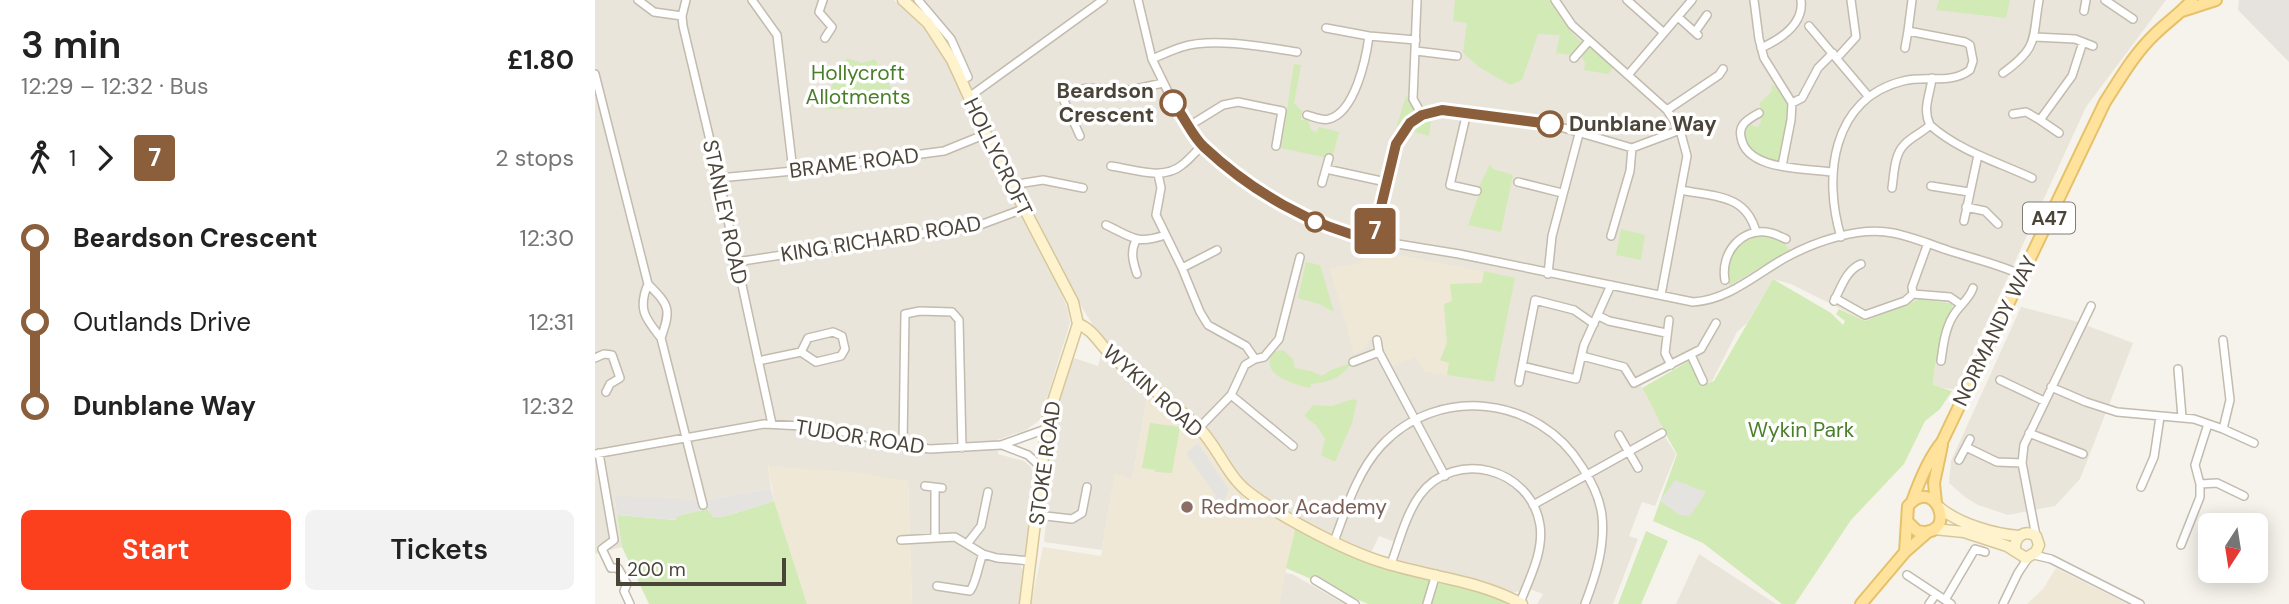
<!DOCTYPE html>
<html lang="en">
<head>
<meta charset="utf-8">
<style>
	:root { --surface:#fff; --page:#f2f2f2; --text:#222; --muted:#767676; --accent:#fc3f1d }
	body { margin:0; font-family:"DM Sans",sans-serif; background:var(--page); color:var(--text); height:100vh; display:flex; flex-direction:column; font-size:26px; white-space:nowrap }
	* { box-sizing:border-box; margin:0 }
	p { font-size:23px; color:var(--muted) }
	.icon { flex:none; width:38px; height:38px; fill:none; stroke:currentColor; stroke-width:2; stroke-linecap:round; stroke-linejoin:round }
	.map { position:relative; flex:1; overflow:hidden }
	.details { display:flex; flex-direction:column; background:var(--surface); width:595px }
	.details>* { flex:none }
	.badge { padding:0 14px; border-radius:5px; font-size:24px; line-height:46px }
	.needle { width:46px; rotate:192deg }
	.tools { position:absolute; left:1603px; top:513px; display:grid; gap:14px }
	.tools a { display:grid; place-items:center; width:70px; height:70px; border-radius:10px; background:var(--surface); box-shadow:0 4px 18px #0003; font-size:35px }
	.scale { position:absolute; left:21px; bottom:18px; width:170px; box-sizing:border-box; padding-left:7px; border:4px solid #4b4439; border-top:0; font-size:19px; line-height:24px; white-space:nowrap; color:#4b4439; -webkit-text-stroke:5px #fff; paint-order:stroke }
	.map>.badge { position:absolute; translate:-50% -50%; box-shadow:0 0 0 4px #fff }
	.legs { display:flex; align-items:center; gap:10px; height:77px; padding:0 21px; font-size:23px }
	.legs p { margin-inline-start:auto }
	.summary { display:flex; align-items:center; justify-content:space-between; height:119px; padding:0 21px }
	h1 { font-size:38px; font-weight:600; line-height:52px }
	.action { display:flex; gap:14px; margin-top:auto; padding:14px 21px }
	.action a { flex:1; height:80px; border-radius:10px; background:var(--accent); color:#fff; font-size:28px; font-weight:600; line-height:80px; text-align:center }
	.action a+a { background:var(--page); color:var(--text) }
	ul { padding:0 21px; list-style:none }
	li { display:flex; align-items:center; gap:24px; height:84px; font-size:26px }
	li i { display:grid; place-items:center; width:10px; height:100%; margin:0 9px; background:currentColor }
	li i::after { content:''; width:18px; height:18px; margin:-9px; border:5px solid; border-radius:50%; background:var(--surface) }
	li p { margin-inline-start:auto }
	li:first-child i { background:linear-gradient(#0000 50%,currentColor 0) }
	li:last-child i { background:linear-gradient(currentColor 50%,#0000 0) }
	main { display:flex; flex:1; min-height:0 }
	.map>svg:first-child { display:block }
	.residential { fill:#eae5da }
	.industrial { fill:#e6e2dd }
	.education { fill:#efe8d6 }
	.green { fill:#d2eab5 }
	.parking { fill:#e5e3e0 }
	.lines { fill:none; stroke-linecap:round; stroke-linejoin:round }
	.street-casing { stroke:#c2bbae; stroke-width:10 }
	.secondary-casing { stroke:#d6c79b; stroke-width:13 }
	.primary-casing { stroke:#e6c16a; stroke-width:14 }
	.street { stroke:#fff; stroke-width:7 }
	.secondary { stroke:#fff3cd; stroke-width:10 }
	.primary { stroke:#ffe39c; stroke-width:10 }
	.line-1-casing { stroke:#fff; stroke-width:16 }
	.line-1 { stroke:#8b5e3c; stroke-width:10 }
	.stop-1-dot { fill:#fff; stroke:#8b5e3c; stroke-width:3.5 }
	.education-dot { fill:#8d6e63; stroke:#fff; stroke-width:2.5 }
	.labels { text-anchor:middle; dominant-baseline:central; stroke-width:7; stroke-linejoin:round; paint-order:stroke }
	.shield { fill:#fff; stroke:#817c74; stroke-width:2 }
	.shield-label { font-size:19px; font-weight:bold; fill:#4b4439 }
	.park-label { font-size:21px; fill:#4a7f2a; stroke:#fff }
	.stop-label { font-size:21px; font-weight:bold; fill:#4b4439; stroke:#fff; text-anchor:end }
	.street-label { font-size:21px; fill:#4b4439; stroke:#fff }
	.education-label { font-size:21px; fill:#785e54; stroke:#fff; text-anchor:start }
</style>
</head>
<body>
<main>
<section class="details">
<div class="summary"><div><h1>3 min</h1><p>12:29 – 12:32 · Bus</p></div><b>£1.80</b></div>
<div class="legs"><svg class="icon" aria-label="walk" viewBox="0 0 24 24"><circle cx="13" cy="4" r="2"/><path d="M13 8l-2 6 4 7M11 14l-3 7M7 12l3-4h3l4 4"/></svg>1<svg class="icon" aria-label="forward" viewBox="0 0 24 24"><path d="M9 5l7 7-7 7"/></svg><b class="badge" style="background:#8b5e3c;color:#fff">7</b><p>2 stops</p></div>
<ul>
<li><i style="color:#8b5e3c"></i><b>Beardson Crescent</b><p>12:30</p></li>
<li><i style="color:#8b5e3c"></i><span>Outlands Drive</span><p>12:31</p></li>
<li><i style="color:#8b5e3c"></i><b>Dunblane Way</b><p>12:32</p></li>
</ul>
<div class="action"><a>Start</a><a>Tickets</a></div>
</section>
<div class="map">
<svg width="1694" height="604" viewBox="0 0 1694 604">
	<rect width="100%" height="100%" fill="#f6f3ec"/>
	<path class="residential" d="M0 0H299L330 29 348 55 362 82 373 115 464 289 472 307 475 323 445 420 431 430 402 440 403 454 429 461 435 466 441 479 431 555 425 557V565L429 572 425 604H317L313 481 173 467 176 489 112 500 19 497 27 547 0 554Z
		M327 0H1571L1491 107 1361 390 1338 386 1340 365 1358 305 1325 299 1270 321 1196 284 1178 279 1152 323 1142 332 1117 381 1107 384 1094 360 1046 386 1066 423 1068 434 1081 454 1060 506 1047 502 1034 536 1043 539 1018 604H942L948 594 927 586 924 591 917 593 883 580 807 562 803 559 808 545 784 536 776 553 684 509 653 484 590 408 509 343 475 288 407 155 374 81 377 73 359 40Z
		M1426 307 1480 321 1538 343 1485 479 1460 506 1413 515 1383 505 1370 497 1354 483 1356 461Z
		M506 355 553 394 537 480 520 474 507 550 449 542 452 513 449 512 456 434 469 381 479 358 503 366Z
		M1104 554 1181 604H1081Z
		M690 573 697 574 750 604H684Z"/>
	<path class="industrial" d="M1644 0H1694V62L1643 10Z"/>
	<path class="education" d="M769 248 920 278 899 382 830 372 821 357 797 366 783 339 774 340 767 350 759 354 735 269 766 263Z
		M553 394 602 430 646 493 701 526 684 604H436L448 547 506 556 520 473 537 480Z
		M173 466 257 472 313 481 317 604H212L179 501Z
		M1461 568 1533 604H1432L1448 589Z"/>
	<path class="green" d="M860 0H954L978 34 987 43 974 55 961 53 965 35 943 34 927 80 915 85 884 67 868 53 872 23 858 21Z
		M1344 0H1415L1411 18 1341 10Z
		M998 45 1020 65 1013 74 989 70 990 63 987 57 991 50Z
		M252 58 267 63 280 59 303 100 270 108 230 109 239 79Z
		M699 64 706 65 699 103 707 111 706 120H713L716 130 722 132 724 127 744 132 737 159 686 148Z
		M1176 85 1189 89 1197 103 1187 166 1161 159 1145 135 1154 124 1162 127 1166 123 1165 117 1169 113 1165 110V103L1177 91Z
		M811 96 817 99 827 115 837 112 834 136 810 129 803 140 802 125Z
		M895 164 898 169 918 175 906 232 873 225 883 197 882 191Z
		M1026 229 1050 235 1046 260 1021 255Z
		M1179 233 1195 250 1135 285 1130 280 1131 259 1149 237Z
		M711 262 725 265 739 312 724 304 703 298Z
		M889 271 920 278 899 382 852 375 854 363 845 360 852 343 849 304 857 301 855 284 887 283Z
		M1178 279 1236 313 1248 325 1250 321 1241 314 1244 309 1270 321 1325 299 1358 304 1340 365 1338 385 1357 391 1345 409 1330 421 1309 464 1256 520 1200 604H1187L1108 543 1058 521 1082 454C1069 433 1060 410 1047 388L1094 361 1106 385 1119 381Z
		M688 350 698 359 700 368 716 371 727 376 736 370 756 363C747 378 734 382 716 384L715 388C703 385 671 377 675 360 676 352 681 351 688 350Z
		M758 399 762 401 757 423 740 462 726 455 730 439 722 426 709 416 718 405 737 406Z
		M555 423 585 427 577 473 560 472V470L547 468Z
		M179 501 212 604H54L27 547 22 515 80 520 81 516 112 509 119 517 131 516Z
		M701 526 784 567 836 577 888 590 919 604H773L691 568Z
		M1051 531 1073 541 1046 604H1023Z"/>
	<path class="parking" d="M603 443 634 490 625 507 619 505 621 496 591 453Z
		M1080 480 1111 492 1095 516 1085 515 1065 501Z
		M176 489 179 501 131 516 118 517 112 509 82 516 81 520 22 515 19 496 112 500Z"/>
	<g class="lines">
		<defs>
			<path id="street" d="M43 0 59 12 87 16
				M91 0 87 16 88 26 123 174 177 424
				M157 0 182 35 198 171
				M228 0 224 12 237 27 230 38
				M323 0 356 39 373 77 366 80
				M543 0 557 59 578 102 607 146 671 193 719 222 778 240 864 254 1098 302C1133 300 1160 275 1190 258 1219 242 1264 226 1298 233 1318 237 1337 245 1355 251 1380 259 1403 264 1427 275
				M822 0 818 99 827 115
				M960 0 977 25 1072 110 1085 130 1092 156 1066 295
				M1032 0 1068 32
				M1159 0 1164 39 1169 58 1197 103 1196 120 1187 166
				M1510 0 1538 19
				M1489 11 1491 0
				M1083 17 1103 35
				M1214 26 1274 97
				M731 28 774 36 821 40
				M1100 32 1112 15
				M1440 37 1480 39 1498 46
				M1166 48C1186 39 1209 24 1206 0
				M1310 48 1313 31
				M821 51 862 56
				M979 58 993 42
				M1242 58 1261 37 1256 0
				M557 59C567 55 577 50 587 47 617 37 671 47 702 52
				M1408 73C1444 47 1437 40 1444 0
				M0 74 53 284C75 306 76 309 66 338L108 505
				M1033 75 1097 0
				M374 97 508 0
				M1197 103 1207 98 1223 68 1238 53
				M1072 110 1124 75 1128 69
				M872 112 855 185 882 191
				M1164 113C1154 119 1143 124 1146 137 1151 171 1210 168 1237 172
				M1418 114 1431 112 1445 120 1477 76 1488 42
				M712 115C719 117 727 121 734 119 760 112 771 59 774 36
				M1445 120 1464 133
				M1335 125C1364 151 1403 162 1437 178
				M594 126 628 105 643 102 687 111 681 146
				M485 136 466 94 493 88 536 90 568 83
				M516 166C538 169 568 181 587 165 594 160 600 152 607 146
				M731 169 791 182
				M563 174 566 188 561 215 587 268 605 312 613 325 651 346 660 359 669 357 684 339 705 257
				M124 178 198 171 349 151 391 134
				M923 182 967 193
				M727 183 734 158
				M416 185 448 180 488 188
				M1336 186 1374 192
				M1297 188C1299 175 1299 155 1309 145 1316 137 1327 133 1335 125 1327 108 1335 96 1337 78
				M1086 190C1120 197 1151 194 1161 232
				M1371 207 1390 211 1403 224
				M1369 221 1383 155
				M511 225C537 237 541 245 570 235
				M1016 236 1035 171 1037 148
				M1246 237C1228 178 1236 99 1308 81 1331 75 1355 85 1375 70L1378 61 1375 45 1370 42 1313 31 1317 0
				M541 240C535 252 538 262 542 274
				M778 240 801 144 815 123 827 115 847 110 934 121 955 124 1037 148 1085 130
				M141 262 385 225 428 209
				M587 268 622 250
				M953 274 957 236 984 134
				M1130 280C1125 253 1147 226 1176 233 1181 234 1186 237 1191 239
				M53 284C42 310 51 319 66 338
				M1318 294 1355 297 1365 304
				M1240 298 1270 315 1310 301 1318 294 1317 287 1333 243
				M1239 301C1246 288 1251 270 1266 264
				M1004 316 1014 321 1071 333
				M1074 320 1070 353 1076 365
				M782 340 784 352 850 476
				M1628 340 1635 400 1628 429
				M1096 355 1108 381
				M987 356 1029 367 1039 383 1106 349 1121 323
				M0 358 9 354 17 355 25 378 15 384 11 392
				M163 361 206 352 213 338 238 332 247 336 250 349 246 356 221 362 206 352
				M1346 361C1348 346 1350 329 1358 316 1364 305 1374 300 1378 288
				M758 362 784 352
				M927 366 981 379 989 345 1016 285
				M1583 369 1587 417
				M1405 380 1449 401
				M924 382 940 300 979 310 999 324
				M1456 387 1491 402 1522 412 1599 419 1628 429 1659 443
				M636 395 698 446
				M604 428 636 395 650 365 660 359
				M1434 433 1488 454
				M1024 435 1043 468
				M308 445 310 314 325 311 357 312 364 320 367 448
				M407 445 433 455 447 468
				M1371 447 1402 462 1427 463
				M4 453 19 540 7 549 16 568H23L32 584 29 591 35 604
				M0 454 169 424 226 427 308 445 335 449 406 445 451 429
				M1364 460 1375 439
				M1605 484 1622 483 1649 496
				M330 486 347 488
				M1546 487 1559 457 1565 417
				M340 488V538
				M938 505 1067 433
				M442 515 477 519 487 513 492 487
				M1441 536 1427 463 1429 445 1496 306
				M306 540 360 537 388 554 402 558 436 561
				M739 542C751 509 762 472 786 446 843 384 944 396 987 467 997 482 1005 498 1007 516 1010 547 1001 575 990 604
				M372 544 386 526 393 492
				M1586 545 1605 497V484L1600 465 1613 424
				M1439 555 1456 559 1545 604
				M796 564C804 542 811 514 825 495 860 448 936 468 945 525 949 552 934 579 925 603
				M1312 575 1356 604
				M720 580 760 604
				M342 586 375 591C382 581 383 565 388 554
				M1350 600 1380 549 1390 552
				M832 604 841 574
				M1334 604 1341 594
				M1408 604 1423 573 1433 558"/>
			<path id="secondary" d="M308 0 333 23 357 60 395 143 478 302 483 324
				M483 324C498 329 506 346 517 356 544 382 578 401 604 428 622 446 632 475 652 491 682 515 747 549 784 561 832 577 882 579 927 604
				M1345 508C1365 524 1398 534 1424 536
				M1339 529 1369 532 1412 546 1431 558 1441 552 1444 545 1441 536C1429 529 1419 537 1420 550
				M430 604 453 417 483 324"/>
			<path id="primary" d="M1587 11 1621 0
				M1317 502C1324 482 1333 459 1347 442L1510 102C1525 79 1539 54 1560 34 1572 22 1586 13 1597 0
				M1341 503 1339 483 1347 445
				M1310 552 1313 506C1341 473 1365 540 1322 531L1313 522
				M1266 604 1310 552 1334 531"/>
		</defs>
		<use href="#street" class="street-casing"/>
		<use href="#secondary" class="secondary-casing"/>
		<use href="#primary" class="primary-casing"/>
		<use href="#street" class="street"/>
		<use href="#secondary" class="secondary"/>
		<use href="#primary" class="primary"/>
	</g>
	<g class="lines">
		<defs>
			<path id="line-1" d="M578 103C590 117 596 135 609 147 656 191 716 226 778 240L801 144 815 123 827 115 847 110 955 124"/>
		</defs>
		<use href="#line-1" class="line-1-casing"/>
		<use href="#line-1" class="line-1"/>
	</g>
	<g class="stop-1-dot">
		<circle cx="578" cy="103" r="12"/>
		<circle cx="955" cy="124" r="12"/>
		<circle cx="720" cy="222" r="9"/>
	</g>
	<circle class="education-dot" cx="592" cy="507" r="7"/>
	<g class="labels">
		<rect class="shield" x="1428" y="202.5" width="52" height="31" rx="5"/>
		<g class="shield-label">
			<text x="1454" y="218">A47</text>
		</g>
		<g class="park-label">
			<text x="263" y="73">Hollycroft<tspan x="263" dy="24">Allotments</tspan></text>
			<text x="1206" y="430">Wykin Park</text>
		</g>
		<g class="stop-label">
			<text x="559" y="91">Beardson<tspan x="559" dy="24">Crescent</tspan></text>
			<text x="974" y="124" text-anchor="start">Dunblane Way</text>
		</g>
		<g class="street-label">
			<text transform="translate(403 157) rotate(64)">HOLLYCROFT</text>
			<text transform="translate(259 163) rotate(-7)">BRAME ROAD</text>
			<text transform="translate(130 212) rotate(78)">STANLEY ROAD</text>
			<text transform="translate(286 239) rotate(-9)">KING RICHARD ROAD</text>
			<text transform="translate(1400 331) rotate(-64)">NORMANDY WAY</text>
			<text transform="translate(558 391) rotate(42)">WYKIN ROAD</text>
			<text transform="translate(265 437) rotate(9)">TUDOR ROAD</text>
			<text transform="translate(450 463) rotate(-82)">STOKE ROAD</text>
		</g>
		<g class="education-label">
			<text x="606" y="507">Redmoor Academy</text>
		</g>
	</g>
</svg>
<div class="tools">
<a><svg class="needle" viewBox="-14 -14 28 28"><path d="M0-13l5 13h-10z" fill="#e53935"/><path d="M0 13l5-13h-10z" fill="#767676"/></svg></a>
</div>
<div class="scale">200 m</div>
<b class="badge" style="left:780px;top:231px;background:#8b5e3c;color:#fff">7</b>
</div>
</main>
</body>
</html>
